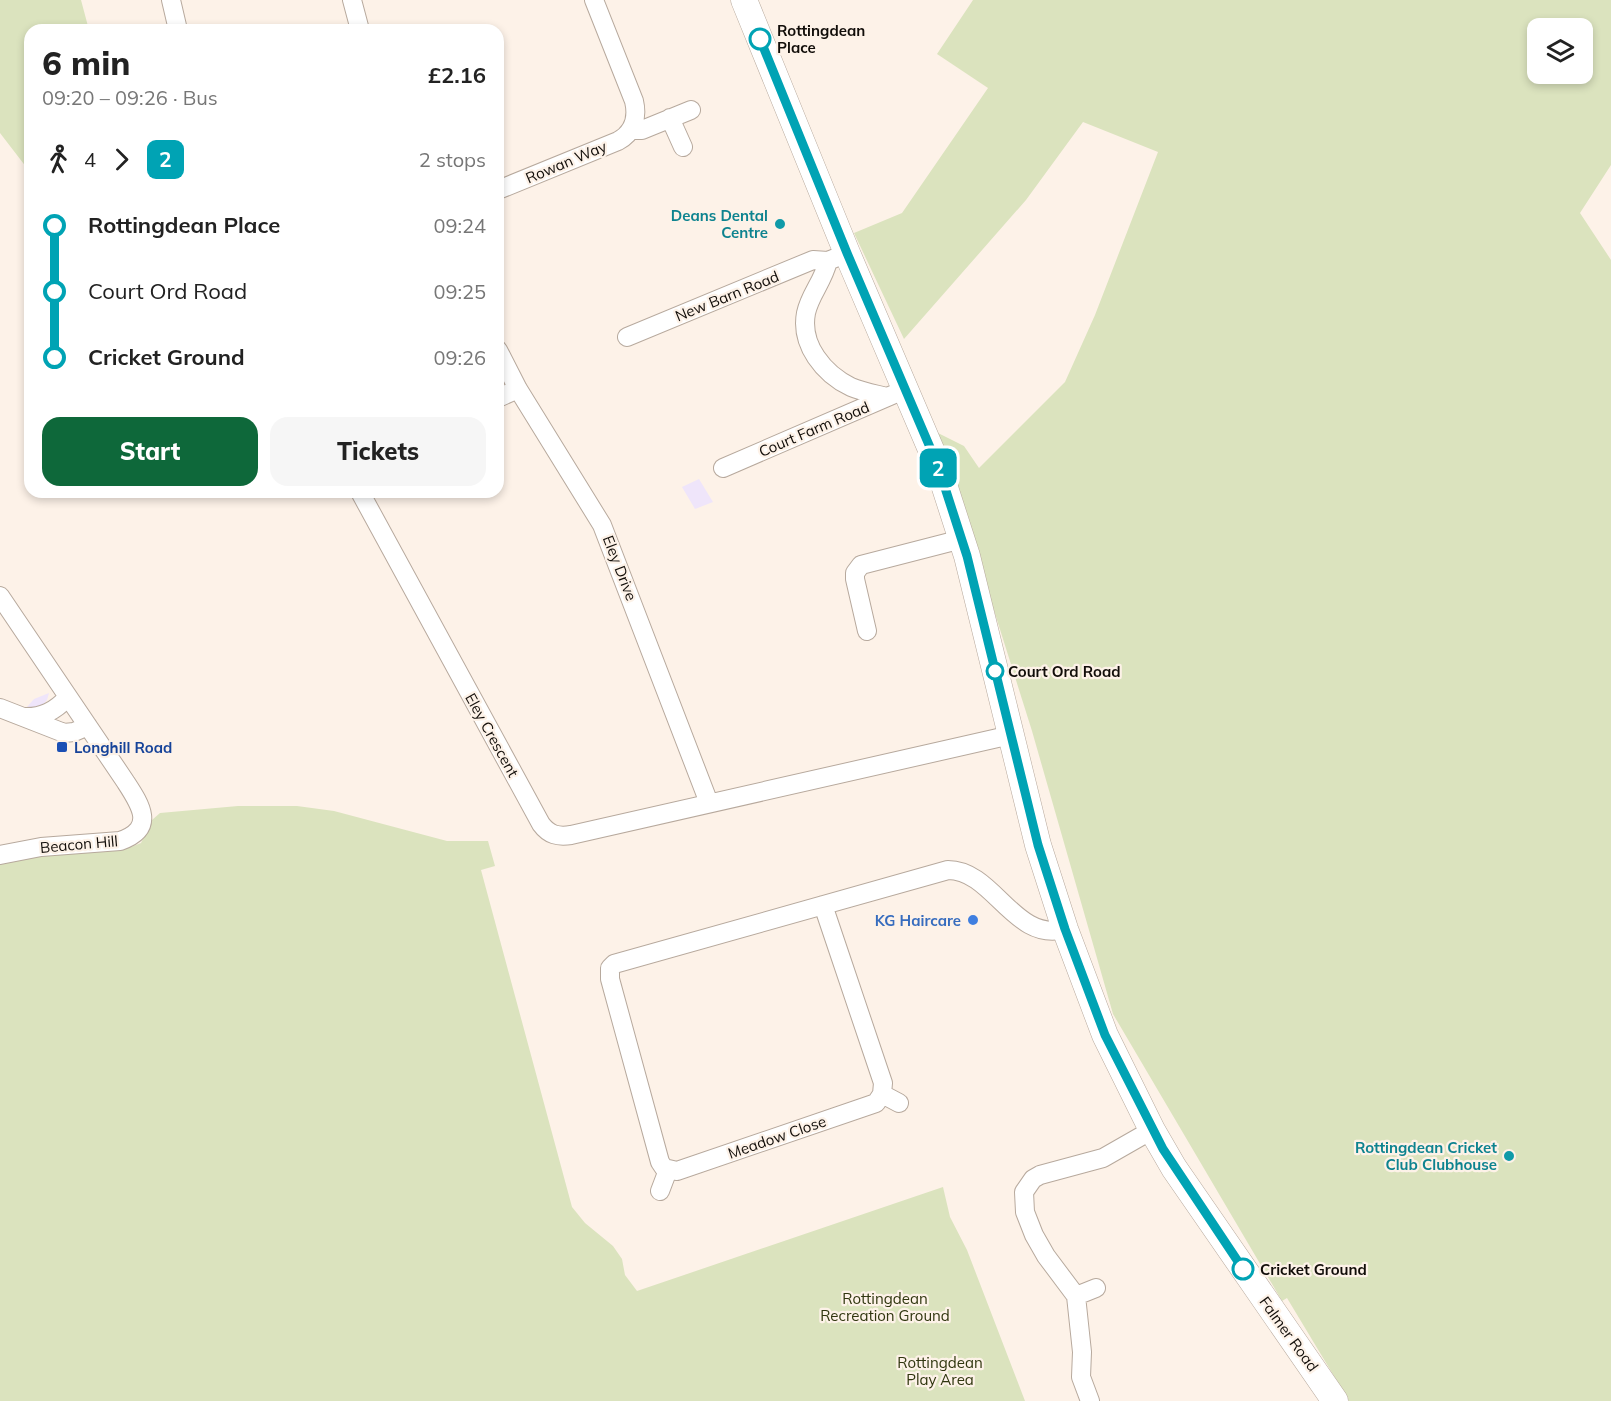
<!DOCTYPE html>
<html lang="en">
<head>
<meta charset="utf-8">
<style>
	:root { --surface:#fff; --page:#f6f6f6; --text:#222; --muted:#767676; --accent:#0e683a }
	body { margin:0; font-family:Mulish,sans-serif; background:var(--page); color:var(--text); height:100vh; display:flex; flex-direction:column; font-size:22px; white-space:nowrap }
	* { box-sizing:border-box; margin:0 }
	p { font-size:20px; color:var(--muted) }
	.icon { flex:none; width:33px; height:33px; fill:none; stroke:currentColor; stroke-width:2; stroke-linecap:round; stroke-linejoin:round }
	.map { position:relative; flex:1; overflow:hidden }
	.details { position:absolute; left:24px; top:24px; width:480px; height:474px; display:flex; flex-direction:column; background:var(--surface); border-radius:18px; box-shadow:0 3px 9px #0003 }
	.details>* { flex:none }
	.badge { padding:0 12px; border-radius:9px; font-size:21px; line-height:39px }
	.controls { position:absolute; left:1527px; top:18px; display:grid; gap:12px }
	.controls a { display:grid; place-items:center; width:66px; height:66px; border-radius:12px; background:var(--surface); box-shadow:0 3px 9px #0003; font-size:30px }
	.map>.badge { position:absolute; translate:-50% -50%; box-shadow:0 0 0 3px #fff }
	.legs { display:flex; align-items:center; gap:9px; height:66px; padding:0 18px; font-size:20px }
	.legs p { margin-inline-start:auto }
	.summary { display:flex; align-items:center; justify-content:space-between; height:102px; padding:0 18px }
	h1 { font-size:33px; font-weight:800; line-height:45px }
	.primary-button { display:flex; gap:12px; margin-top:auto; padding:12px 18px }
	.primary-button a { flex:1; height:69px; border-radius:18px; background:var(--accent); color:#fff; font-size:24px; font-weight:800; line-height:69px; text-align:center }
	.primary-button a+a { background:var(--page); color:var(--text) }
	ul { padding:0 18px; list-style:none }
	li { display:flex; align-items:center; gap:21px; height:66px; font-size:22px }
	li i { display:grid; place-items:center; width:9px; height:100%; margin:0 8px; background:currentColor }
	li i::after { content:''; width:15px; height:15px; margin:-8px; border:4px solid; border-radius:50%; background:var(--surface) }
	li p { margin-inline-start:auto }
	li:first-child i { background:linear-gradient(#0000 50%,currentColor 0) }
	li:last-child i { background:linear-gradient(currentColor 50%,#0000 0) }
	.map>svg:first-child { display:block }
	.industrial { fill:#efe5fa }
	.green { fill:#dbe3be; fill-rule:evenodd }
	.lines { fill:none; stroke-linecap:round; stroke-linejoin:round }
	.minor-casing { stroke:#b7a99d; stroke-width:20 }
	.secondary-casing { stroke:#b7a99d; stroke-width:27 }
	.minor { stroke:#fff; stroke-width:18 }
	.secondary { stroke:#fff; stroke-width:26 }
	.line-1-casing { stroke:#fff; stroke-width:14 }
	.line-1 { stroke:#00a3b4; stroke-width:9 }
	.stop-1-dot { fill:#fff; stroke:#00a3b4; stroke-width:3 }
	.culture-dot { fill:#0f9aa8; stroke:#fdf2e8; stroke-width:2 }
	.transit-dot { fill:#1a4fb4; stroke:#fdf2e8; stroke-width:2 }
	.shop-dot { fill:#3f7fe0; stroke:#fdf2e8; stroke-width:2 }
	.labels { text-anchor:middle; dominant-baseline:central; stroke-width:4.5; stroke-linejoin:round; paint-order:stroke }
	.stop-label { font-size:15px; font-weight:bold; fill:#110d09; stroke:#fdf2e8; text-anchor:start }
	.street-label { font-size:15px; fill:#110d09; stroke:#fdf2e8 }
	.culture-label { font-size:15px; font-weight:bold; fill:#0d838f; stroke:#fdf2e8; text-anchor:end }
	.transit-label { font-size:15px; font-weight:bold; fill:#164399; stroke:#fdf2e8; text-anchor:start }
	.shop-label { font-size:15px; font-weight:bold; fill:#366cbe; stroke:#fdf2e8; text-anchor:end }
	.park-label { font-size:15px; fill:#30360f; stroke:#fdf2e8 }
</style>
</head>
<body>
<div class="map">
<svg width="1611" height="1401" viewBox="0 0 1611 1401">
	<rect width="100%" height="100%" fill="#fdf2e8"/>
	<path class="industrial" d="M699 479 713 502 695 509 682 487Z
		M49 693 47 700 42 706 31 709 27 707 34 699Z"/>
	<path class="green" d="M0 0H81L89 30H30V172L0 133Z
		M973 0H1611V165L1580 213 1611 260V1401H1349L1287 1298 1282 1301 1113 1014 1032 731 938 433 964 446 979 468 1065 382 1095 315 1158 152 1083 122 1026 200 904 339 854 233 902 213 988 88 937 54ZM1538 28H1582V74H1538Z
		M238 806H297L334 811 447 841H488L495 866 481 870 572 1207 585 1223 613 1246 622 1259 625 1275 637 1291 943 1187 950 1217 967 1250 1025 1401H0V864C42 849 88 854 131 847L141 843 152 820 160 813Z"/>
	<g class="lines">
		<defs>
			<path id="minor" d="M171 0 178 30
				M352 0 360 30
				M670 118 683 147
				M630 130H642L691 110
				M498 190 618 141C633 133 638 118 634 101L594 0
				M828 261C823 282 810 294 806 313 800 345 824 374 851 387 863 392 875 394 887 397
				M627 337 813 260 828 261 847 253
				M498 350 518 389 602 525 709 803
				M498 398 518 389
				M723 468 906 389
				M360 492 541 824C549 835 558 837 571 835L1011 735
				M0 596 125 781C140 804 157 828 120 841L41 847 0 855
				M867 631 855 579V573L861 565 962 539
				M0 708 64 733 74 732 88 726
				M23 717C42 718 55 711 68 697
				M823 905 883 1083 882 1094 876 1103 677 1171 664 1168 660 1162 610 979V968L614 964 948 870C994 870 1014 943 1065 929
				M882 1094 899 1103
				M660 1191 668 1170
				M1076 1296 1096 1288
				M1090 1401 1081 1377 1082 1352 1076 1296 1046 1256 1034 1235 1025 1212 1024 1192 1033 1179 1040 1175 1103 1158 1152 1130"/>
			<path id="secondary" d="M744 0 847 253 938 466 967 556 1038 845 1065 929 1105 1035 1152 1130 1174 1168 1335 1401"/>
		</defs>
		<use href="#minor" class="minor-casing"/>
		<use href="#secondary" class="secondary-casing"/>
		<use href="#minor" class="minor"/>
		<use href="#secondary" class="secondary"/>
	</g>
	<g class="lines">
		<defs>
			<path id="line-1" d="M760 39 847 253 938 466 967 556 1038 845 1065 929 1105 1035 1163 1149 1243 1269"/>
		</defs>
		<use href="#line-1" class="line-1-casing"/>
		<use href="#line-1" class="line-1"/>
	</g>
	<g class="stop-1-dot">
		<circle cx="760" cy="39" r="10"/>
		<circle cx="995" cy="671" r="8"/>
		<circle cx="1243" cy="1269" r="10"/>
	</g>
	<g class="culture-dot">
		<circle cx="780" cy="224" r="6"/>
		<circle cx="1509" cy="1156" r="6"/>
	</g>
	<rect class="transit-dot" x="56" y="741" width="12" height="12" rx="3"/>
	<circle class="shop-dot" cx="973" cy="920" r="6"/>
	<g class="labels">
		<g class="stop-label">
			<text x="777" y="30">Rottingdean<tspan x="777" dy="17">Place</tspan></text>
			<text x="1008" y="671">Court Ord Road</text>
			<text x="1260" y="1269">Cricket Ground</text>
		</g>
		<g class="street-label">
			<text transform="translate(566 162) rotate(-23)">Rowan Way</text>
			<text transform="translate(727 296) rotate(-22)">New Barn Road</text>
			<text transform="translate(814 429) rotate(-23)">Court Farm Road</text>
			<text transform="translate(620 568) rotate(69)">Eley Drive</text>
			<text transform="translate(492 735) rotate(61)">Eley Crescent</text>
			<text transform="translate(79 844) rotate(-5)">Beacon Hill</text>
			<text transform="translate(777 1137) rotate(-19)">Meadow Close</text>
			<text transform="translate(1289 1334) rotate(54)">Falmer Road</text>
		</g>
		<g class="culture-label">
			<text x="768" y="215">Deans Dental<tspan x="768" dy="17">Centre</tspan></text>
			<text x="1497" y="1147">Rottingdean Cricket<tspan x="1497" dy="17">Club Clubhouse</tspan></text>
		</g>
		<g class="transit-label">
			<text x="74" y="747">Longhill Road</text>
		</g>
		<g class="shop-label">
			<text x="961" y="920">KG Haircare</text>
		</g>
		<g class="park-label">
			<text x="885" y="1298">Rottingdean<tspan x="885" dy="17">Recreation Ground</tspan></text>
			<text x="940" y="1362">Rottingdean<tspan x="940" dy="17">Play Area</tspan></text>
		</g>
	</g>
</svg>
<div class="controls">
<a><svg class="icon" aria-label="layers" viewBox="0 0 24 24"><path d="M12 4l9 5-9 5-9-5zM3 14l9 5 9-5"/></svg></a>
</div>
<b class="badge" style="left:938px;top:468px;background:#00a3b4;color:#fff">2</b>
<section class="details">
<div class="summary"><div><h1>6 min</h1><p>09:20 – 09:26 · Bus</p></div><b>£2.16</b></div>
<div class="legs"><svg class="icon" aria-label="walk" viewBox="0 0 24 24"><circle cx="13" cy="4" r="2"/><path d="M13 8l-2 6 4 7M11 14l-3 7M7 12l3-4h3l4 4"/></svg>4<svg class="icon" aria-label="forward" viewBox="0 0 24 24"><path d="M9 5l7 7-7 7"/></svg><b class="badge" style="background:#00a3b4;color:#fff">2</b><p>2 stops</p></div>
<ul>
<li><i style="color:#00a3b4"></i><b>Rottingdean Place</b><p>09:24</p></li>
<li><i style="color:#00a3b4"></i><span>Court Ord Road</span><p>09:25</p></li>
<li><i style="color:#00a3b4"></i><b>Cricket Ground</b><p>09:26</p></li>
</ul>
<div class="primary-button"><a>Start</a><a>Tickets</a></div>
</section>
</div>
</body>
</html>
